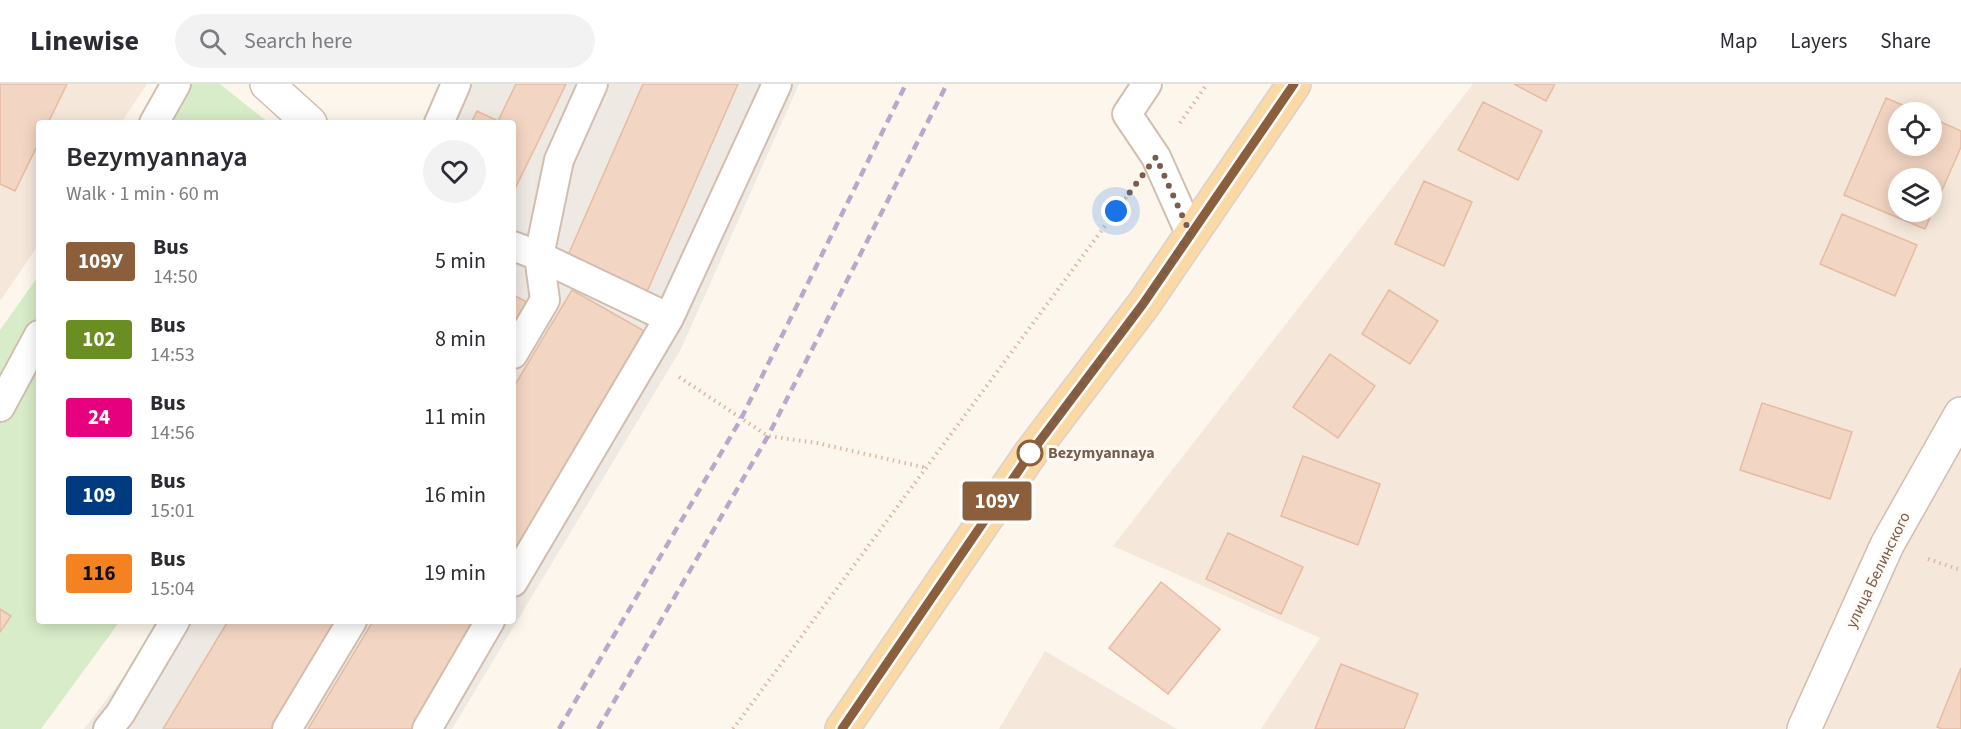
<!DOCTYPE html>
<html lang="en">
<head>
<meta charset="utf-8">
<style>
	:root { --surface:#fff; --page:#f2f2f3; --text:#2b2b33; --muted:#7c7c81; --line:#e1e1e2 }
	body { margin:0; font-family:"Source Sans 3",sans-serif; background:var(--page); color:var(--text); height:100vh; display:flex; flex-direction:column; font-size:22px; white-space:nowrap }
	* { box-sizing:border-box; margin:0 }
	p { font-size:20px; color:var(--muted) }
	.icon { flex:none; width:33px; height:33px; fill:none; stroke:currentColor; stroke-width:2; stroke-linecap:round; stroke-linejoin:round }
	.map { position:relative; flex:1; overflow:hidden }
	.side { position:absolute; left:36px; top:36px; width:480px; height:504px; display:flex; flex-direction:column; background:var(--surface); border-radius:6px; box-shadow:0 3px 15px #0003 }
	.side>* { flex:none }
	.badge { padding:0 12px; border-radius:4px; font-size:21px; line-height:39px }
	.controls { position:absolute; left:1888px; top:18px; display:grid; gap:12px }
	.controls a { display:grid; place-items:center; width:54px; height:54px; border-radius:50%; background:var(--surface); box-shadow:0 3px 15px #0003; font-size:30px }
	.you { position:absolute; width:30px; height:30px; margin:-15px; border:4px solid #fff; border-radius:50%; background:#1a73e8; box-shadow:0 0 0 9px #1a73e833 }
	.map>.badge { position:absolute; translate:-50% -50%; box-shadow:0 0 0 3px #fff }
	.round { display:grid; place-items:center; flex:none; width:63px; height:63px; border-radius:32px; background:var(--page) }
	.headline { display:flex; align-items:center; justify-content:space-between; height:102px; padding:0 30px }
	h1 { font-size:28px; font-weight:600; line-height:45px }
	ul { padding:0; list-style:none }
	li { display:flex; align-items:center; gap:18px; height:78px; padding:0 30px }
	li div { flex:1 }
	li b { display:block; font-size:22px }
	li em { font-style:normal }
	li .badge { min-width:66px; font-weight:700; text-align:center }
	header { display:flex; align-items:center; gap:36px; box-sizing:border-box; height:84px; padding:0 30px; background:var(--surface); border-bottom:2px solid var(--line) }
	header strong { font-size:28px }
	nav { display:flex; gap:33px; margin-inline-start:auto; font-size:21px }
	.search { width:420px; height:54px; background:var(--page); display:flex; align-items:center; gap:15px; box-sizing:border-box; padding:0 21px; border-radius:33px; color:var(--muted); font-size:22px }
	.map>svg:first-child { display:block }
	.residential { fill:#f5e8da; fill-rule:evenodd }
	.industrial { fill:#efe9e4 }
	.green { fill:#d8ecc9 }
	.building { fill:#f3d5c3; stroke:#e6bba3; stroke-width:1.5; fill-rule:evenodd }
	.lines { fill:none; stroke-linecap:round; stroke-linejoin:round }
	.service-casing { stroke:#d1beb0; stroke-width:32 }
	.minor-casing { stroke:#d1beb0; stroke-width:36 }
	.primary-casing { stroke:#dad1cd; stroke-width:36 }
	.path { stroke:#d9b8a5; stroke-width:4; stroke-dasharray:1.5 4.5; stroke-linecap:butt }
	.service { stroke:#fff; stroke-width:28 }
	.minor { stroke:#fff; stroke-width:33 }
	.primary { stroke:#fbd9a5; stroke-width:33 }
	.rail { stroke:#b9a8c9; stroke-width:4.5; stroke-dasharray:9 6; stroke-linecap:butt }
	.line-casing { stroke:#fff; stroke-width:14 }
	.line { stroke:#8b5e3c; stroke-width:9 }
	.walk { stroke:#7a5c4d; stroke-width:6; stroke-dasharray:0 10.8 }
	.stop-dot { fill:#fff; stroke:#8b5e3c; stroke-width:3 }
	.labels { text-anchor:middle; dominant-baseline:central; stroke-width:6; stroke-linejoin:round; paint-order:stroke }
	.stop-label { font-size:16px; font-weight:bold; fill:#7a5c4d; stroke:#fffaf3; text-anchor:start }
	.street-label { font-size:16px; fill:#7a5c4d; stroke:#fffaf3 }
</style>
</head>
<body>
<header>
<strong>Linewise</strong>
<div class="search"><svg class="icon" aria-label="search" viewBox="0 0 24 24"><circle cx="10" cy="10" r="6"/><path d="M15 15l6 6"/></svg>Search here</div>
<nav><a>Map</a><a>Layers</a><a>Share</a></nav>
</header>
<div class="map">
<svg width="1961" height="645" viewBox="0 0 1961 645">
	<rect width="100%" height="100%" fill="#fdf6ec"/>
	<path class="residential" d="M0 0H147L121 39H39V160L0 217Z
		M1473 0H1961V645H1261L1320 554 1113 462ZM1899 28H1932V62H1899ZM1899 94H1932V128H1899Z
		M1045 567 1177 645H999Z"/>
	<path class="industrial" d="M452 0H799L681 265 452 645H84L166 537H513V39H431Z"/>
	<path class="green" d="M172 0H220L269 39H145Z
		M39 191V537H120L41 645H0V246Z"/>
	<path class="building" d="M0 0H67L48 39H39V58L15 107 0 100Z
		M516 0H566L513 109V39H471L477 27 498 37Z
		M643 0H738L646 210 566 176Z
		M1514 0H1555L1546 17Z
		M1886 14 1919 28H1899V62H1932V34L1961 47V63L1925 145 1844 111ZM1899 94H1932V128H1899Z
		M1483 18 1542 47 1518 96 1458 66Z
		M1424 97 1472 118 1444 182 1395 160Z
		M1842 130 1917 161 1895 212 1820 180Z
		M572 206 646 248 513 475V304Z
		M1389 206 1438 237 1410 280 1362 250Z
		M513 211 531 220 513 249Z
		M1330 270 1375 302 1338 354 1293 323Z
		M1762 319 1852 348 1830 415 1740 386Z
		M1303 372 1380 400 1358 461 1281 432Z
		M1228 449 1303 483 1281 530 1206 495Z
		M1161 498 1220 545 1168 610 1109 564Z
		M0 525 11 532 0 548Z
		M228 537H339L274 645H163Z
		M373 537H477L414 645H308Z
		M1341 580 1418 610 1404 645H1315Z
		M1961 584V645H1942L1937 643Z"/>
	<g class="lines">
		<defs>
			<path id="service" d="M1147 0 1127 30 1156 73 1190 149
				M154 39 176 0
				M439 39 456 0
				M513 162 539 172 669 234 777 0
				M513 270 545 216 539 172 559 76 593 0
				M0 323 39 251
				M513 498 669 234
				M108 645 120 630 175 537
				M287 645 352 537
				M427 645 490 537"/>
			<path id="minor" d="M267 0 310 39
				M1804 645 1887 461 1961 330"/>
			<path id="primary" d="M842 645 1030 370 1144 220 1294 0"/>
		</defs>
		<use href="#service" class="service-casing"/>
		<use href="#minor" class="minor-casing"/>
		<use href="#primary" class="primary-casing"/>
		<path class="path" d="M1180 39 1207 0
			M679 293 768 352 817 359 927 384
			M1928 475 1961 486
			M733 645 1130 108"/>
		<use href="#service" class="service"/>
		<use href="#minor" class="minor"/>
		<use href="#primary" class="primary"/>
		<path class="rail" d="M559 645 741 335 906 0
			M598 645 768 352 947 0"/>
	</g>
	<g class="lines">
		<defs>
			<path id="line" d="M842 645 1030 370 1143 220 1294 0"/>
		</defs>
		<use href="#line" class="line-casing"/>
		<use href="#line" class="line"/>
		<path class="walk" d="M1030 369 1143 220 1190 149 1156 73 1116 127"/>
	</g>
	<circle class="stop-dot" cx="1030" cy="369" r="12"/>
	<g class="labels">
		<g class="stop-label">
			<text x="1048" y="369">Bezymyannaya</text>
		</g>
		<g class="street-label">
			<text transform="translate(1878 486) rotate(-64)">улица Белинского</text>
		</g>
	</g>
</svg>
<div class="controls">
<a><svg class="icon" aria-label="locate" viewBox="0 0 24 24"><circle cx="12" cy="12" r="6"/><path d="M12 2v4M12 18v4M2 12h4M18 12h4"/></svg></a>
<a><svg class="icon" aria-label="layers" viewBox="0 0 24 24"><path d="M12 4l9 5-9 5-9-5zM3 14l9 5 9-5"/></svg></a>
</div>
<div class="you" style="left:1116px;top:127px"></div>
<b class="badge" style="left:997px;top:417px;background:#8b5e3c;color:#fff">109У</b>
<section class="side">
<div class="headline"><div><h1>Bezymyannaya</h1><p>Walk · 1 min · 60 m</p></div><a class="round"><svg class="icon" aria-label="heart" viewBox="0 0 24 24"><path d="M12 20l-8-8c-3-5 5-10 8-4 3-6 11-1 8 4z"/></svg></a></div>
<ul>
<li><span class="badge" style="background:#8b5e3c;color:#fff">109У</span><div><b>Bus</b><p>14:50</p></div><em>5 min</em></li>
<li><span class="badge" style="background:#6b8e23;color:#fff">102</span><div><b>Bus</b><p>14:53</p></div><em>8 min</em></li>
<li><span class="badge" style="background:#e6007e;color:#fff">24</span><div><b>Bus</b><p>14:56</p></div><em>11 min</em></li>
<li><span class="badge" style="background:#003b80;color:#fff">109</span><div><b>Bus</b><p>15:01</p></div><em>16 min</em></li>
<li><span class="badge" style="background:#f58220;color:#111">116</span><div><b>Bus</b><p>15:04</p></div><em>19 min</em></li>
</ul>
</section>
</div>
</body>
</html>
